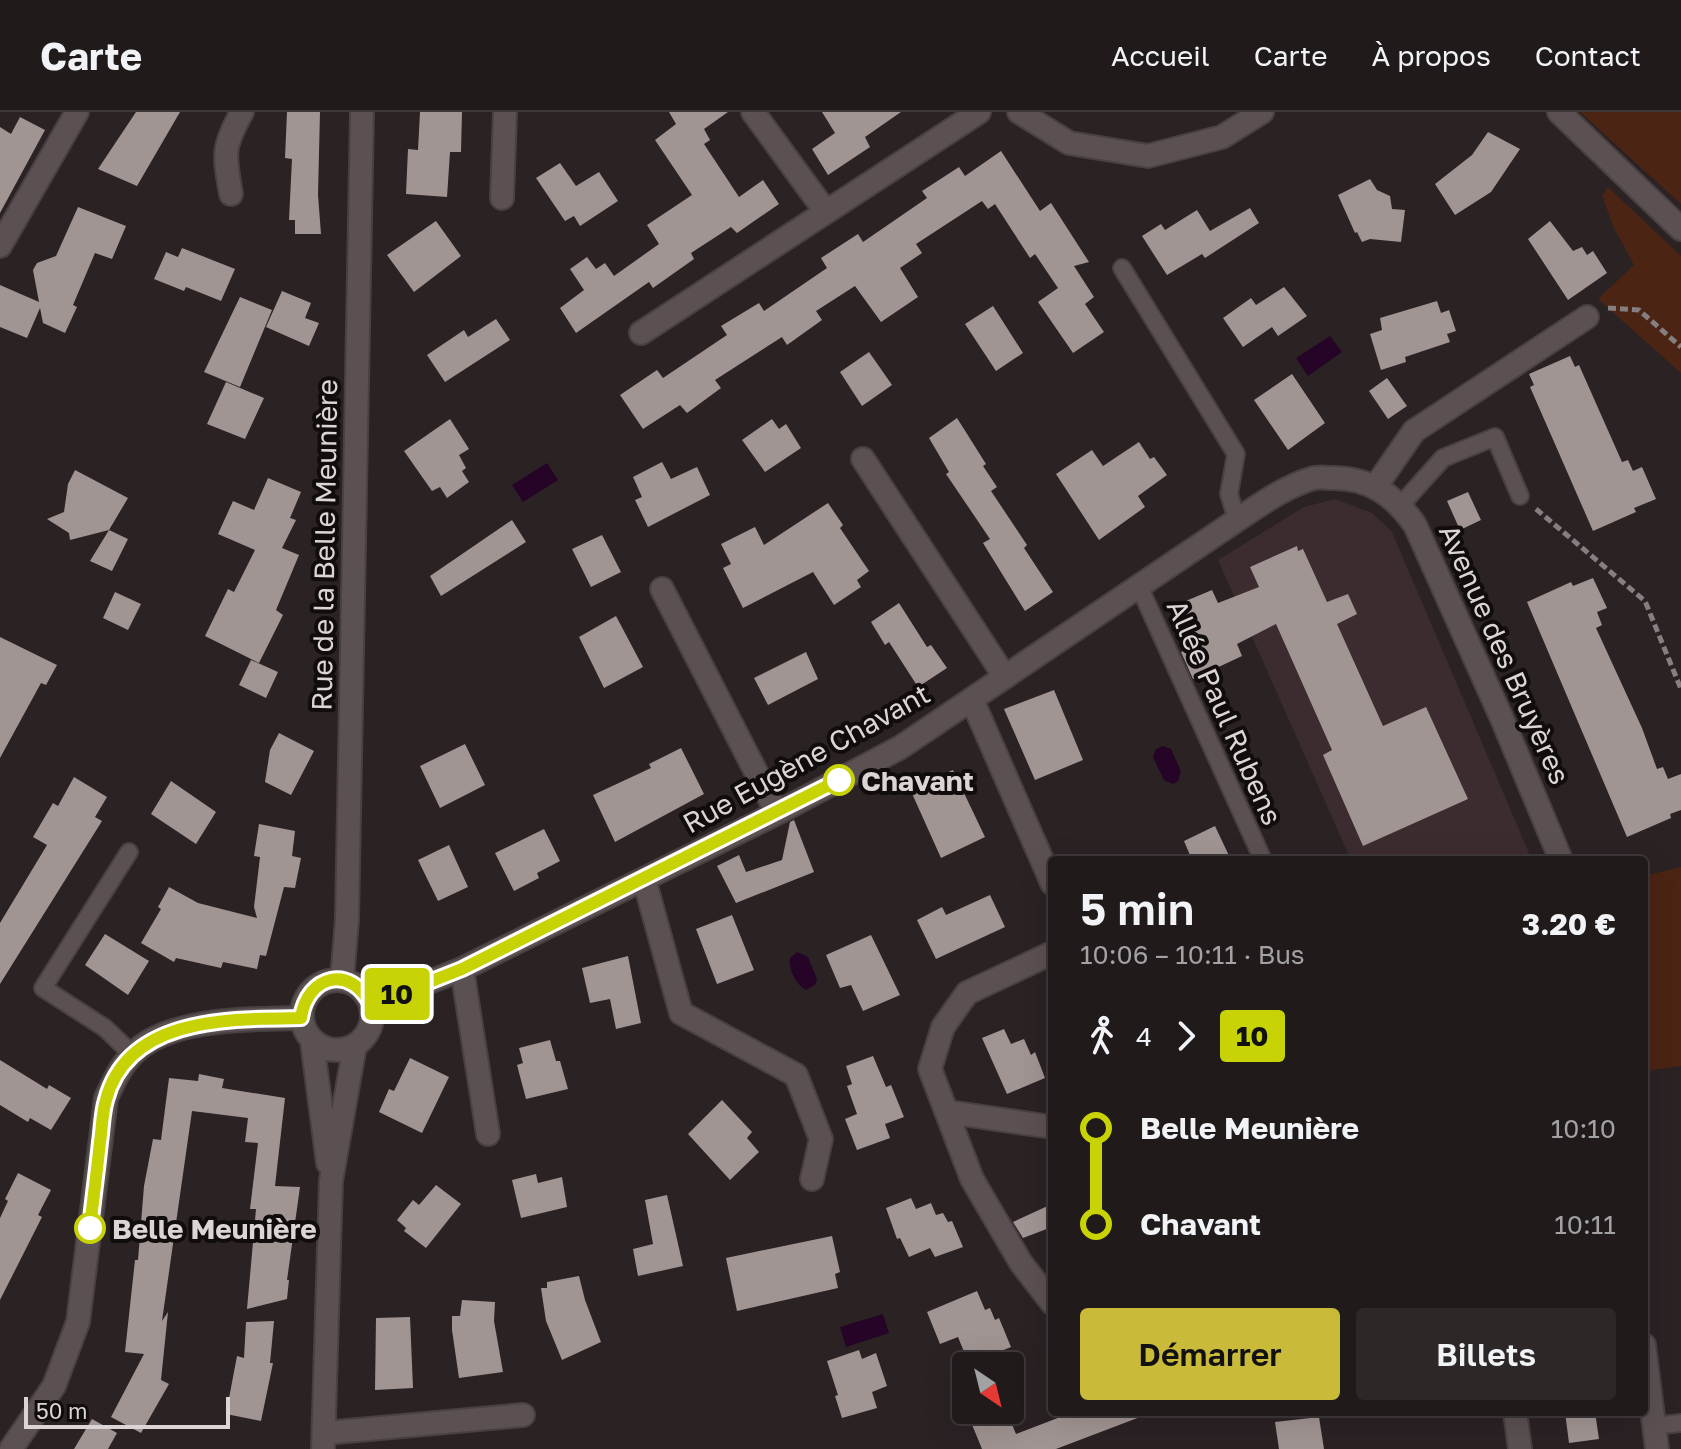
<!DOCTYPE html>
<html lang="fr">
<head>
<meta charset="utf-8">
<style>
	:root { --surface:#201a1b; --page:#2d2728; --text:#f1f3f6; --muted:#a2a1a3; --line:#3d383a; --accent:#c9ba3a }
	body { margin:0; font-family:"Golos Text",sans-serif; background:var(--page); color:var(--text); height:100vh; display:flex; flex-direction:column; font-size:30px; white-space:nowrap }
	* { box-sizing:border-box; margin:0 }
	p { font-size:26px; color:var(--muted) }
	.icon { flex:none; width:44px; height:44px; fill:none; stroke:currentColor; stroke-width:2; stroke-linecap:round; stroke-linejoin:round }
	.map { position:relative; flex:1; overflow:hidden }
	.drawer { position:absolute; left:1048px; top:744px; width:600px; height:560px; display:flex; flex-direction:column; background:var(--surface); border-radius:8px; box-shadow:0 8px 32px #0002,0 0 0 2px var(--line) }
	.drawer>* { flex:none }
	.badge { padding:0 16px; border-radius:6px; font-size:28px; line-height:52px }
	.needle { width:52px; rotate:145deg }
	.controls { position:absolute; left:952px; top:1240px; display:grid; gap:16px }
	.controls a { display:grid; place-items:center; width:72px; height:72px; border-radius:8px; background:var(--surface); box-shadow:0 8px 32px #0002,0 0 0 2px var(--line); font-size:40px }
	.scale { position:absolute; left:24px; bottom:20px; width:206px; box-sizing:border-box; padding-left:8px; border:4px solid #dcd5d6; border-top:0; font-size:22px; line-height:28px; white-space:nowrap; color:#dcd5d6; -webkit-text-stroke:6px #110d0d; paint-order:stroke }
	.map>.badge { position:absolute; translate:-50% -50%; box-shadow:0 0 0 4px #fff }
	.legs { display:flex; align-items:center; gap:12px; height:88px; padding:0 32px; font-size:26px }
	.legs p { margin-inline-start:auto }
	.summary { display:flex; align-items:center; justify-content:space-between; height:136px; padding:0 32px }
	h1 { font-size:44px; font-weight:600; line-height:60px }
	.primary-button { display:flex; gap:16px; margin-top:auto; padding:16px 32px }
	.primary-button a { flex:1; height:92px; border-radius:8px; background:var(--accent); color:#111; font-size:32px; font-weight:600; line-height:92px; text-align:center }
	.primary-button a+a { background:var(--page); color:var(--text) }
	ul { padding:0 32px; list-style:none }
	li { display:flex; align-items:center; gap:28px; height:96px; font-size:30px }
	li i { display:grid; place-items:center; width:12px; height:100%; margin:0 10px; background:currentColor }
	li i::after { content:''; width:20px; height:20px; margin:-10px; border:6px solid; border-radius:50%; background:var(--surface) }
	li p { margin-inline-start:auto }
	li:first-child i { background:linear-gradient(#0000 50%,currentColor 0) }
	li:last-child i { background:linear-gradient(currentColor 50%,#0000 0) }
	header { display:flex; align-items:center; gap:48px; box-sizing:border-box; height:112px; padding:0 40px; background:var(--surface); border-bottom:2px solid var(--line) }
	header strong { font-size:38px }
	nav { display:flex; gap:44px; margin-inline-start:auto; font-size:28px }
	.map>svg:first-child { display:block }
	.built { fill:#3c2c2f }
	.green { fill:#4b2413 }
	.water { fill:#250427 }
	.building { fill:#a19593 }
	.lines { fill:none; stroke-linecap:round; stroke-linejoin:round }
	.service-casing { stroke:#484041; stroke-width:20 }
	.pedestrian-casing { stroke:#484041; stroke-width:26 }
	.minor-casing { stroke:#484041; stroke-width:26 }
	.tertiary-casing { stroke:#484041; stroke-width:26 }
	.path { stroke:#867e80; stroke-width:5; stroke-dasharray:8 4; stroke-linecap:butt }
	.service { stroke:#5b5052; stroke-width:16 }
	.pedestrian { stroke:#5b5052; stroke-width:22 }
	.minor { stroke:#5b5052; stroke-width:22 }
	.tertiary { stroke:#5b5052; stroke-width:22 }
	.line-1-casing { stroke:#fff; stroke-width:18 }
	.line-1 { stroke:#c7d304; stroke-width:12 }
	.stop-1-dot { fill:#fff; stroke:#c7d304; stroke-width:4 }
	.labels { text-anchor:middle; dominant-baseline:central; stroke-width:8; stroke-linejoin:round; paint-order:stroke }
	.street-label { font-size:28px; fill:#dcd5d6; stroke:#110d0d }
	.stop-label { font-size:28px; font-weight:bold; fill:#dcd5d6; stroke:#110d0d; text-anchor:start }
</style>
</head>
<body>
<header>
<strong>Carte</strong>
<nav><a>Accueil</a><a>Carte</a><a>À propos</a><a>Contact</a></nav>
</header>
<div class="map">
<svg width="1681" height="1337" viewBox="0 0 1681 1337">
	<rect width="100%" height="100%" fill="#2b2224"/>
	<path class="built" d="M1335 387 1372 401 1392 420 1532 748H1351L1218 448 1304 395Z"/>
	<path class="green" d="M1580 0H1681V92Z
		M1608 75 1681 144V261L1598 187 1634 153 1614 116 1602 84Z
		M1681 755V954L1644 959V764Z"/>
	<path class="water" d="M1330 224 1342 240 1308 264 1296 246Z
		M547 351 558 368 523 390 512 373Z
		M1163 634 1171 637 1181 659 1178 669 1173 672 1164 668 1153 645 1156 637Z
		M797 840 808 845 817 867 815 873 806 878C796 873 788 857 790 846Z
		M883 1202 889 1221 846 1235 840 1215Z"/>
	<path class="building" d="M136 0H180L137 74 98 57Z
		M287 0H320L318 83 321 122H295V108H289L292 47 285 46Z
		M420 0H462L461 40H450L447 85 406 82 408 37 418 38Z
		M669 0H728L704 17 710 28 704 32 739 85 763 68 779 92 737 121 731 115 691 141 694 147 653 176 649 170 576 221 560 196 584 178 570 157 587 145 596 157 605 151 614 164 659 132 647 113 692 83 655 28 676 12Z
		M822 0H901L865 25 870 35 828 63 812 37 835 21Z
		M20 5 45 18 0 101V15L11 22Z
		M1488 20 1520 37 1491 80 1455 103 1435 72 1472 43Z
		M1001 39 1040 99 1051 91 1089 150 1074 154 1094 185 1085 192 1104 220 1073 241 1038 190 1058 176 1035 142 1030 146 995 92 988 97 982 89 916 132 922 141 900 156 918 185 881 210 855 174 816 199 822 208 787 233 782 225 715 268 721 276 687 301 680 293 643 317 620 283 657 258 663 266 727 223 721 214 759 191 764 199 827 156 821 146 858 122 863 130 927 86 922 79 959 55 965 64Z
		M560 51 576 74 599 60 618 89 580 114 574 104 565 109 536 66Z
		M1370 67 1377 78 1390 84 1392 97 1405 98 1401 130 1370 127 1362 130 1357 120 1355 121 1338 83Z
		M78 95 126 114 112 147 95 141 73 193 77 195 65 221 43 211 40 196 27 226 0 215V173L39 190 33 158 37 151 56 144Z
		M1250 96 1259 111 1205 146 1202 142 1167 163 1142 124 1161 112 1165 118 1197 98 1210 119Z
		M436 109 461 144 414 180 387 143Z
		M1550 109 1573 139 1582 135 1587 143 1593 139 1607 161 1568 188 1528 127Z
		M182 136 235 157 221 189 186 175 184 179 154 167 166 140 178 145Z
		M1284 175 1307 204 1278 224 1272 215 1243 235 1223 206 1251 186 1256 193Z
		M282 179 311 191 305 206 319 211 309 234 266 215Z
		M240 185 272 198 240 275 204 260Z
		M1437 189 1441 201 1449 198 1456 219 1447 222 1450 230 1405 245 1406 250 1381 258 1370 222 1382 218 1380 206Z
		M993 194 1023 241 996 259 965 212Z
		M496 207 510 228 445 270 427 243 464 218 468 225Z
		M869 240 892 273 862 294 840 260Z
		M1570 244 1575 255 1579 253 1622 350 1628 348 1633 359 1642 355 1656 387 1634 396 1636 400 1593 419 1530 275 1534 273 1529 262Z
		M1292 262 1325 311 1288 338 1254 288Z
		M1387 266 1407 294 1388 307 1369 279Z
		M226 270 264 286 245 327 207 312Z
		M957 306 986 352 983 354 997 375 991 379 1027 433 1024 436 1053 480 1025 499 983 431 990 427 946 362 949 360 929 326Z
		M450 307 469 337 459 343 466 356 462 359 469 370 447 386 440 375 432 379 404 339Z
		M772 307 779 317 786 312 801 336 765 360 742 328Z
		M1139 330 1150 347 1154 345 1167 363 1138 384 1145 395 1099 428 1056 362 1092 338 1103 354Z
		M662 350 671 367 697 355 710 383 648 415 635 388 642 385 633 365Z
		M75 358 128 386 109 418 128 427 112 459 90 449 109 418 70 428 69 421 47 407 64 400 68 372Z
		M268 366 301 380 290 406 296 408 282 436 299 443 276 498 283 503 259 551 205 524 228 477 234 480 255 438 218 422 233 389 254 398Z
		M1468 380 1481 408 1460 418 1447 389Z
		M828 391 843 413 840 416 869 459 857 468 861 475 834 493 813 460 743 496 723 456 731 452 721 432 755 415 764 433Z
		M512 408 526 430 441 484 430 464Z
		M602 423 621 460 591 475 572 437Z
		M1297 434 1298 439 1303 437 1327 490 1348 482 1357 502 1337 512 1383 614 1426 595 1468 687 1363 734 1323 643 1332 638 1276 512 1237 532 1242 544 1193 567 1181 540 1199 533 1181 491 1212 478 1218 491 1259 475 1250 455Z
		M1593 466 1607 496 1597 500 1602 513 1596 516 1642 616 1657 657 1663 655 1668 667 1681 662V698L1670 702 1671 706 1627 725 1527 490 1571 470 1573 474Z
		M115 480 141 492 128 518 103 506Z
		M899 491 927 535 931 533 947 556 918 575 889 530 885 533 871 510Z
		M616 504 643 555 604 576 579 525Z
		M0 525 57 553 46 573 41 571 0 646Z
		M806 540 818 567 768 593 754 566Z
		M251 548 278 560 266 586 239 573Z
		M1054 578 1083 648 1035 668 1004 597Z
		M279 621 314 639 291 683 265 670 270 638Z
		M465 632 485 673 440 696 420 654Z
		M681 636 704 682 615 730 593 683 651 656 649 652Z
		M953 658 985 725 941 746 910 677Z
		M74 665 107 685 95 705 102 709 0 872V811L47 733 33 725 53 691 58 694Z
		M171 669 216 700 196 732 151 702Z
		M794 708 814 760 736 791 717 754 739 743 746 760 782 748 790 710Z
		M259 712 295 719 292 744 301 746 295 776 284 775 266 844 260 843 257 857 223 850 221 856 176 846 174 850 141 831 161 797 158 795 169 775 198 791 257 806 254 795 260 745 254 744Z
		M1215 714 1231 748H1192L1184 729Z
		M544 717 560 749 537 761 539 766 514 779 495 741Z
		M449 733 468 775 438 789 418 748Z
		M990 783 1005 815 936 847 917 808 942 795 946 803Z
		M732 803 754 858 717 872 696 817Z
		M105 822 149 849 128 883 85 853Z
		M871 823 900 883 863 899 851 873 840 876 826 843Z
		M628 844 641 911 616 917 610 887 590 891 582 856Z
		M1004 917 1011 932 1024 927 1031 943 1035 940 1045 966 1007 982 982 926Z
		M550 928 556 949H560L568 977 526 987 517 953 523 951 519 936Z
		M873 944 886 975 891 973 904 1005 885 1012 890 1026 857 1038 845 1007 857 1002 847 974 852 972 846 954Z
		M410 946 449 965 422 1021 379 1000 389 977 394 979Z
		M0 948 47 977 49 973 71 986 51 1018 30 1006 28 1010 0 993Z
		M199 962 224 967 222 976 285 986 275 1074 300 1075 287 1168H289L287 1187 247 1197 256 1097H250L258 1031 245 1030 248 1006 192 999 162 1209 168 1200 161 1268 169 1272 141 1321 111 1305 144 1242 125 1240 135 1148H138L144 1074 153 1027 161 1028 169 966 198 969Z
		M722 988 752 1020 747 1026 759 1040 730 1068 688 1022Z
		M18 1061 51 1078 38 1103 42 1105 0 1188V1106L8 1089 5 1087Z
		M536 1062 538 1071 562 1065 567 1095 521 1106 512 1068Z
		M436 1073 461 1092 426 1136 404 1119 406 1116 397 1108 413 1088 419 1093Z
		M667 1083 683 1154 638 1164 633 1137 653 1132 645 1088Z
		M911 1086 916 1097 931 1091 936 1103 943 1101 948 1110 952 1109 963 1135 935 1145 930 1136 909 1145 900 1126 897 1127 886 1096Z
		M1052 1092V1115L1023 1126 1013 1110Z
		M832 1124 840 1160 835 1162 838 1176 737 1199 726 1146Z
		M579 1164 585 1188 601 1230 562 1248 546 1209 541 1176H547V1170Z
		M977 1179 985 1198 990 1196 995 1208 999 1206 1011 1235 969 1252 958 1225 940 1232 927 1200Z
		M462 1188 495 1190 494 1209 503 1260 459 1266 452 1218V1204H460Z
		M410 1205 413 1276 375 1278 376 1206Z
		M274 1209 270 1251H273L261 1309 226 1302 237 1244 244 1246 246 1210Z
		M859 1238 862 1247 876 1241 887 1274 872 1280 877 1296 842 1306 835 1284 838 1283 827 1249Z
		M966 1298H1006L1016 1322 1063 1304 1061 1300 1148 1302 1056 1337H982Z
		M1565 1300H1595L1599 1327 1569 1331Z
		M1319 1305 1324 1337H1279L1275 1310Z
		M92 1307 117 1321 108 1337H74Z"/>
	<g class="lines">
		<defs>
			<path id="service" d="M1122 156 1236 342 1229 382 1237 408
				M1401 393 1443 346 1495 325 1520 384
				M1139 474 1263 748
				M129 740 43 876 105 916 132 942
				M1654 1314 1681 1311"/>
			<path id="pedestrian" d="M1376 374 1414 319 1587 205"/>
			<path id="minor" d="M753 0 826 100
				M1019 0 1069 31 1148 44 1222 25 1262 0
				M1559 0 1681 117
				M231 82C224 42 222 36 242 0
				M502 86 505 0
				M0 134 77 0
				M641 221 979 0
				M863 347 1005 565
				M662 477 777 701
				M972 588 1052 771
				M644 767 681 901 796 963 821 1027 812 1067
				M1052 841 967 881 943 915 930 957 972 1067 1021 1151 1052 1191
				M462 857 488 1022
				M371 893 462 857 777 701 901 635 1237 408C1261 392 1286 374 1314 366 1320 365 1327 366 1333 366 1370 366 1394 383 1415 413L1503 609 1561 748
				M948 1000 1052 1015
				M1644 1233 1657 1337
				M1515 1300 1520 1337
				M325 1321 523 1303
				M11 1337 54 1274 78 1210 106 986C113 971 120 955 132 943 167 905 253 907 301 906"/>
			<path id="tertiary" d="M342 867 347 808 362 0
				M302 903a35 35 0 1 1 70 0a35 35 0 1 1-70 0Z
				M312 929 328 1051
				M323 1337 331 1069 355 933"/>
		</defs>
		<use href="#service" class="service-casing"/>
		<use href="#pedestrian" class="pedestrian-casing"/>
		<use href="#minor" class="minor-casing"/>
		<use href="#tertiary" class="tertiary-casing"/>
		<path class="path" d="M1608 196 1639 198 1681 235
			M1536 397 1645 489 1681 577"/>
		<use href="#service" class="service"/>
		<use href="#pedestrian" class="pedestrian"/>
		<use href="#minor" class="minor"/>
		<use href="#tertiary" class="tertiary"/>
	</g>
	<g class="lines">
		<defs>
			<path id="line-1" d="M90 1116C93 1088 97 1059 100 1030 102 1017 102 1001 106 988 128 904 232 907 301 906 307 863 351 852 371 893L462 857 839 668"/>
		</defs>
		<use href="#line-1" class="line-1-casing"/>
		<use href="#line-1" class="line-1"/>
	</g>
	<g class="stop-1-dot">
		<circle cx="839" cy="668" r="14"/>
		<circle cx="90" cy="1116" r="14"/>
	</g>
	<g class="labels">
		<g class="street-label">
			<text transform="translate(324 433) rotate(-89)">Rue de la Belle Meunière</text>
			<text transform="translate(1505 542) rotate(66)">Avenue des Bruyères</text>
			<text transform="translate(1225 600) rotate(66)">Allée Paul Rubens</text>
			<text transform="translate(806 646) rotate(-29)">Rue Eugène Chavant</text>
		</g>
		<g class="stop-label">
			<text x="861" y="668">Chavant</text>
			<text x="112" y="1116">Belle Meunière</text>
		</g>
	</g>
</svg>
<div class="controls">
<a><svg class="needle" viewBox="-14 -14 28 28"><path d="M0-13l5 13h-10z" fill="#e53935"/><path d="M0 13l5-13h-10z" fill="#a2a1a3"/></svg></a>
</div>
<div class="scale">50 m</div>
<b class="badge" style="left:397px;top:882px;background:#c7d304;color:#111">10</b>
<section class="drawer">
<div class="summary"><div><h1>5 min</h1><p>10:06 – 10:11 · Bus</p></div><b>3.20 €</b></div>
<div class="legs"><svg class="icon" aria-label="walk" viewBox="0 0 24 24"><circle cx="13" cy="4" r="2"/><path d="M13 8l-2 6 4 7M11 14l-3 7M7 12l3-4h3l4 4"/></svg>4<svg class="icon" aria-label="forward" viewBox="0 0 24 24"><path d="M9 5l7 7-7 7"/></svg><b class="badge" style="background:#c7d304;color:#111">10</b></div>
<ul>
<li><i style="color:#c7d304"></i><b>Belle Meunière</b><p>10:10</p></li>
<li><i style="color:#c7d304"></i><b>Chavant</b><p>10:11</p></li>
</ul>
<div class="primary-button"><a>Démarrer</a><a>Billets</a></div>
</section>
</div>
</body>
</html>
